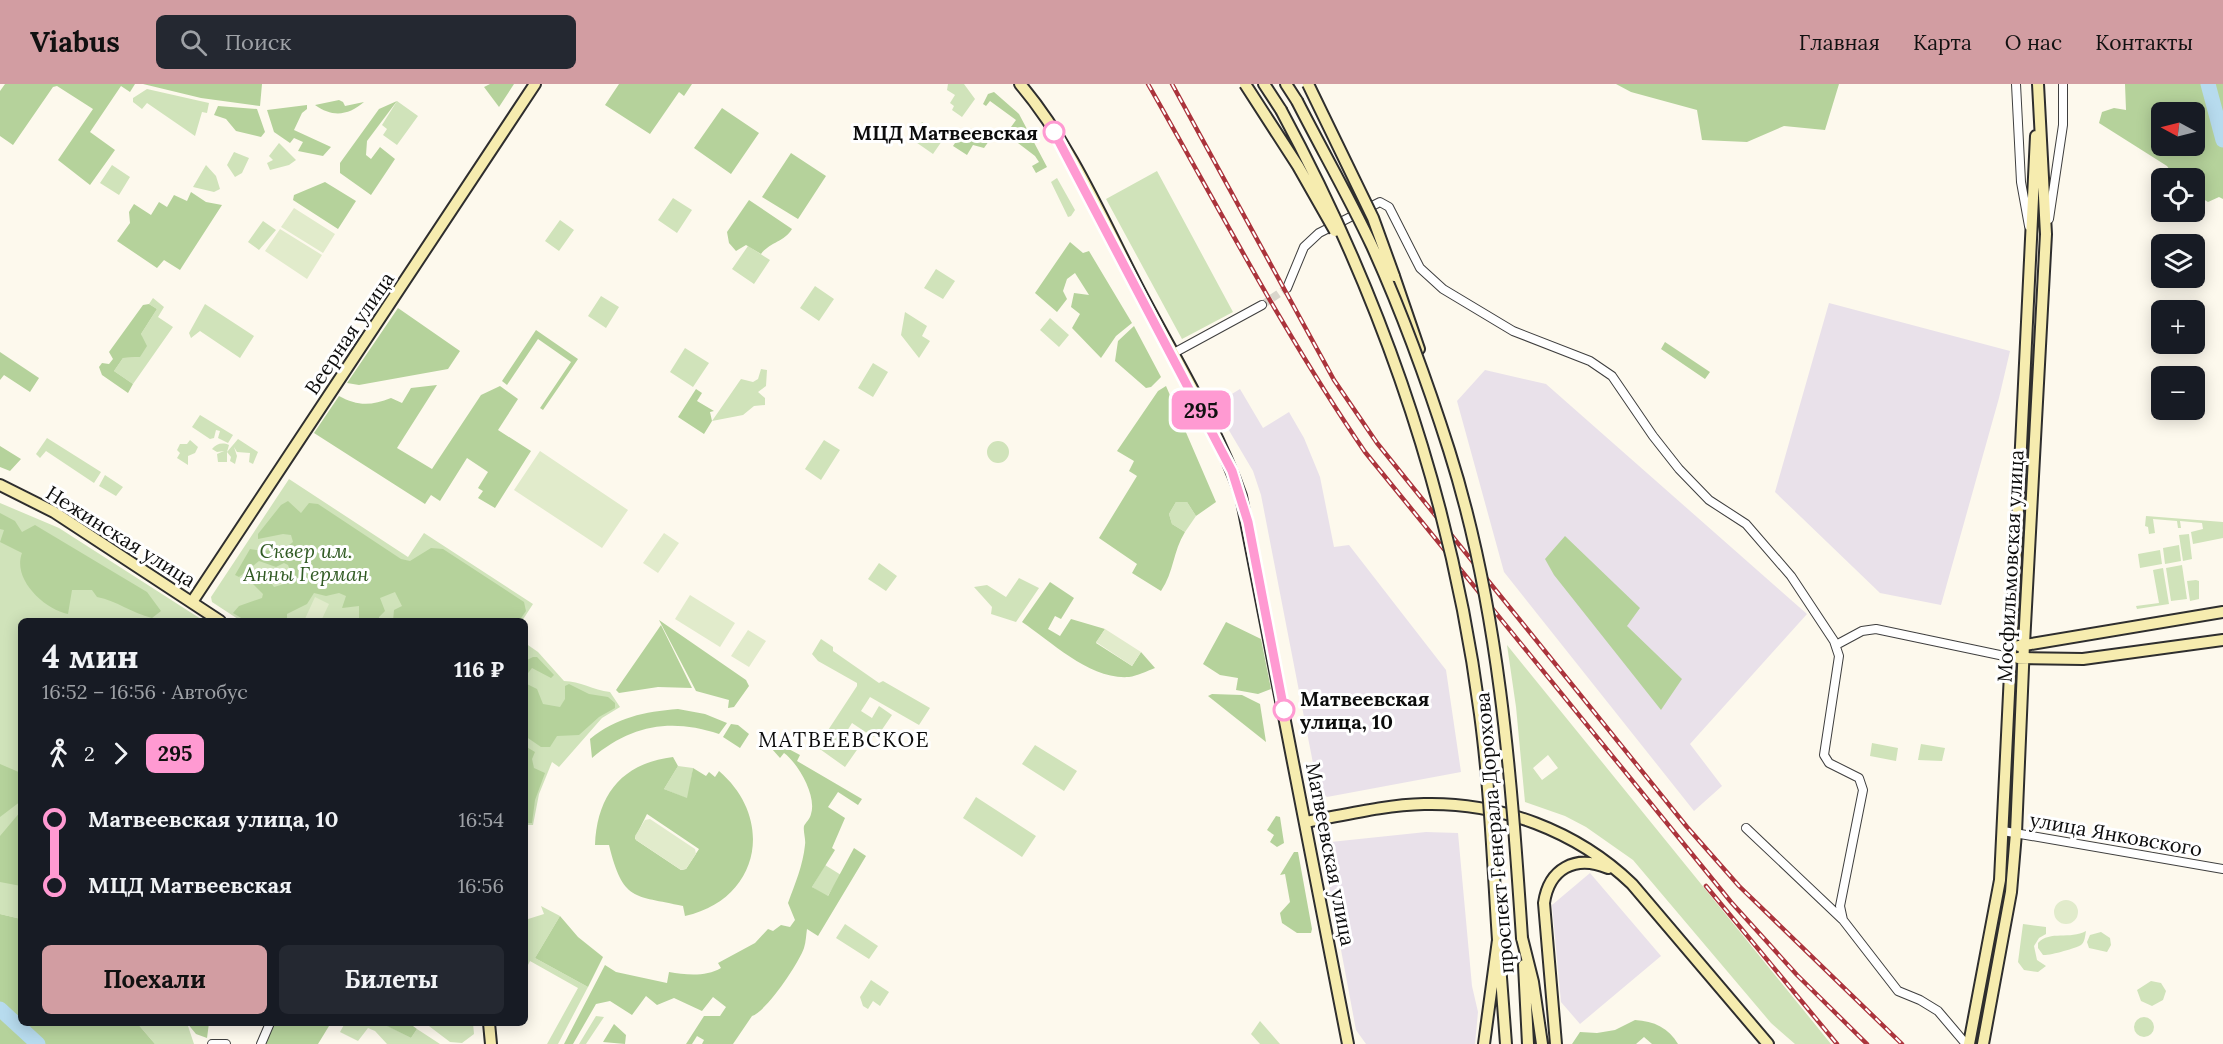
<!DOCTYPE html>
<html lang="ru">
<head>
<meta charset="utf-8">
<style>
	:root { --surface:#171b24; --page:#242831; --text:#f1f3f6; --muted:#9ea1a6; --accent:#d29da2 }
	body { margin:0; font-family:Lora,serif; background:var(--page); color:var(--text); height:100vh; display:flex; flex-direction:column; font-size:22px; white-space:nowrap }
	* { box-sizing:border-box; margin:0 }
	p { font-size:20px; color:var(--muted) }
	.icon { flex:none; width:33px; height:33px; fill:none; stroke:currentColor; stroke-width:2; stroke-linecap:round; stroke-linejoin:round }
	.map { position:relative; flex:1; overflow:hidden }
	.sheet { position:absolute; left:18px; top:534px; width:510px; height:408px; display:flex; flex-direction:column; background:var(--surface); border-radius:9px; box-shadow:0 3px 15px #0003 }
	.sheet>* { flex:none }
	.badge { padding:0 12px; border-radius:9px; font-size:21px; line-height:39px }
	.needle { width:39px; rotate:277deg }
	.buttons { position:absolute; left:2151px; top:18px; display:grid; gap:12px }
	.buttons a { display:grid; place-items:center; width:54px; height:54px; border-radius:9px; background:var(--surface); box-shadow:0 3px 15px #0003; font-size:30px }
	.map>.badge { position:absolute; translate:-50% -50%; box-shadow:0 0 0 3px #fff }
	.legs { display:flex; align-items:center; gap:9px; height:66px; padding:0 24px; font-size:20px }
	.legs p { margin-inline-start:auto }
	.head { display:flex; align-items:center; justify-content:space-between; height:102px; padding:0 24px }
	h1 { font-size:33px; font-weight:700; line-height:45px }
	.button { display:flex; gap:12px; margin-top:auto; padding:12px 24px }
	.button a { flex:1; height:69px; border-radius:9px; background:var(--accent); color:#111; font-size:24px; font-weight:700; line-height:69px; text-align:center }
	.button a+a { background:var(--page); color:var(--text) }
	ul { padding:0 24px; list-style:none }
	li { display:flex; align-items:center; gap:21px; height:66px; font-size:22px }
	li i { display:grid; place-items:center; width:9px; height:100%; margin:0 8px; background:currentColor }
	li i::after { content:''; width:15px; height:15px; margin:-8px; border:4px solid; border-radius:50%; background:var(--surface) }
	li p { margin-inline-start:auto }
	li:first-child i { background:linear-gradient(#0000 50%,currentColor 0) }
	li:last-child i { background:linear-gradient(currentColor 50%,#0000 0) }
	header { display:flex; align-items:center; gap:36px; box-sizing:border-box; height:84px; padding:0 30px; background:var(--accent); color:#111 }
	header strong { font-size:28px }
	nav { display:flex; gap:33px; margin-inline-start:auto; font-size:21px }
	.search { width:420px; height:54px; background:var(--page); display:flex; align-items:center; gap:15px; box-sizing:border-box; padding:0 21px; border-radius:9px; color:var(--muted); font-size:22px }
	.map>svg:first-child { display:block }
	.industrial { fill:#e9e1ea }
	.green { fill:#d0e3ba; fill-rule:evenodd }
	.forest { fill:#b5d29b; fill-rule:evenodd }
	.pitch { fill:#e1ebcb }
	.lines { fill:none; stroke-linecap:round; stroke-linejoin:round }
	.river { stroke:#b7dbee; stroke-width:15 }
	.street-tunnel { stroke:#d9d5cb; stroke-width:8; stroke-dasharray:8 4; stroke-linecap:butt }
	.street-casing { stroke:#3f3f3f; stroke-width:10 }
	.secondary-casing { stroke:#2e2e2e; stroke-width:14 }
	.street { stroke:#fff; stroke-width:8 }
	.secondary { stroke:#f6ecaf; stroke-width:10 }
	.rail-casing { stroke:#ab343c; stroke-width:4.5 }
	.rail { stroke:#fff; stroke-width:2; stroke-dasharray:7; stroke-linecap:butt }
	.secondary-bridge-casing { stroke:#2e2e2e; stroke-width:14; stroke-linecap:butt }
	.secondary-bridge { stroke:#f6ecaf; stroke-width:10 }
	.line-1-casing { stroke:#fff; stroke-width:14 }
	.line-1 { stroke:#ff9ad2; stroke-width:9 }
	.stop-1-dot { fill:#fff; stroke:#ff9ad2; stroke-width:3 }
	.labels { text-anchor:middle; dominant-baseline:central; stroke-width:6; stroke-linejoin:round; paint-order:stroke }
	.stop-label { font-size:20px; font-weight:bold; fill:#0c0c0c; stroke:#fff; text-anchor:end }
	.street-label { font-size:20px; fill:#0c0c0c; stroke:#fff }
	.park-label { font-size:20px; font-style:italic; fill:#315b24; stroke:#fff }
	.neighbourhood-label { font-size:21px; letter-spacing:1.5px; fill:#0c0c0c; stroke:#fff }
</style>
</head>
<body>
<header>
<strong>Viabus</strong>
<div class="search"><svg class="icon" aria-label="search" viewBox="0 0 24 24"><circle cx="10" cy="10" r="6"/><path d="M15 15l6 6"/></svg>Поиск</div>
<nav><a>Главная</a><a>Карта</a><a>О нас</a><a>Контакты</a></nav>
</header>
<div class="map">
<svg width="2223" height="960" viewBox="0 0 2223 960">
	<rect width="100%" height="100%" fill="#fdf9ed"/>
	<path class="industrial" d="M1829 219 2010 267 1999 314 1941 521 1880 509 1775 408Z
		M1485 286 1546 300 1807 530 1690 660 1722 702 1694 727 1504 488 1457 317Z
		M1240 305 1263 344 1289 328 1304 354 1320 393 1334 463 1349 461 1446 586 1461 688 1327 713 1318 705 1261 411 1253 387 1214 321Z
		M1426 748 1458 749 1472 902 1478 928 1475 960H1366L1356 946 1321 759Z
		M1590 789 1661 872 1580 940 1561 918 1552 821Z"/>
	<path class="green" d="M948 0H964L975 15 962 33 952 26 954 22 950 19 955 11 947 6Z
		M147 5 209 19 207 29 202 28 195 52 147 19 142 25 133 18V14Z
		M397 17 418 32 397 61 383 51 387 45 382 41Z
		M922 38 944 54 933 70 910 54Z
		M279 59 296 76 289 81 270 86 267 79 273 76 269 72Z
		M234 68 249 74 242 89 235 93 227 81Z
		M112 81 130 93 119 111 100 99Z
		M206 81 216 92 220 105 214 108 193 103Z
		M1157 87 1233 228 1182 255 1106 115Z
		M1057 94 1075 126 1071 132 1068 133 1051 98Z
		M673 114 692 126 677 149 658 136Z
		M560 136 574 146 559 167 545 157Z
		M263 137 276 146 259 166 248 158Z
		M748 162 770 176 754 200 732 185Z
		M936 185 955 197 943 215 924 204Z
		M815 202 834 215 819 237 800 224Z
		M601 212 619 223 606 244 588 232Z
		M153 214 164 223 158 233 173 243 133 300 114 287 123 274 140 273 143 257 141 250 157 225 149 220Z
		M205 220 254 252 240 274 200 247 191 254 189 249Z
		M905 228 927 242 922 252 930 257 919 274 901 251Z
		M1050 234 1069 251 1059 263 1040 246Z
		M685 264 709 279 693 303 670 288Z
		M873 279 888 288 873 313 858 304Z
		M761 285 767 286 766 302 758 308 765 314V321L754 322 743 331 712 337 741 295 753 298 758 295Z
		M200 331 233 351 228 359 218 354 220 347 216 346 214 354 210 355 192 343Z
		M47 354 101 388 94 399 46 367 40 374 36 370Z
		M238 355 258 368 253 380 249 378 250 369 237 368 234 363 237 372 235 380 230 377 231 373 227 368V378H218L217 370 224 367 217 368 212 365C216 360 222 358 229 361L227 368Z
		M190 356 198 363 195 369 188 372V381L177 374 180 369 177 366 180 360H187Z
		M824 356 840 366 821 396 805 385Z
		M987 368a11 11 0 1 1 22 0a11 11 0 1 1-22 0Z
		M105 391 123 403 116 412 99 402Z
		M289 395 408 473 424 449 533 520 522 537H241L212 518 211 513Z
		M1176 418H1187L1196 432 1185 448 1172 440 1169 430Z
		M0 419 59 444 204 537H21V835L0 830Z
		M2146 432 2223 438V454L2193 460 2191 448 2203 445 2202 439 2180 437 2181 444H2178L2177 437 2153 435 2155 449 2149 450 2148 443 2145 442Z
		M2189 450 2192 475 2183 477 2179 451Z
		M2179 461 2181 477 2165 480 2163 464Z
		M2160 466 2162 480 2140 484 2138 470Z
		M879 479 897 492 886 507 868 495Z
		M2182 481 2187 515 2171 517 2166 484Z
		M2163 484 2169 520 2137 525 2136 522 2159 519 2153 486Z
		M1019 494 1039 504 1016 538 991 530 992 523 974 503 987 501 1006 513Z
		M2196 496 2199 497V515L2190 517 2187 497Z
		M821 555 833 563V567L879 599 883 597 930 624 919 641 870 613 861 627 872 634 879 622 892 631 879 650 873 653 852 639 844 652 859 663 845 683 817 663 857 602V599L818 577 812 570Z
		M525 559 538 568 564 597C580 597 593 606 610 608L620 623 602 634 559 683 552 678 539 710 533 741H525Z
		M1507 561 1831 960H1795L1771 939 1633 776 1586 743 1565 732 1525 718 1516 623ZM1548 671 1558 684 1542 696 1533 684Z
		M1872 659 1898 664 1896 677 1870 672Z
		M1921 660 1945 664 1942 677 1918 676Z
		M1035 661 1077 687 1064 707 1022 680Z
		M678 682 693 684 688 715 664 705Z
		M976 713 1036 752 1022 773 963 734Z
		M825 781 841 791 827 813 812 803Z
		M541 822 560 832 535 874 588 903 558 960H547L578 904 530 877 525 887V836L544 830Z
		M845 840 878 862 869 875 836 854Z
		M2023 840 2046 843V850L2039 854 2034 862 2037 876 2046 882 2038 888 2024 886 2018 878Z
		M2086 847C2085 852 2085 858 2081 861 2077 864 2048 872 2043 871L2038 864V859C2050 846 2070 856 2086 847Z
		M2101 848 2110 854 2111 861 2107 868 2089 864 2087 858 2090 851Z
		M871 896 889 908 880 922 873 917 868 925 863 922 860 913Z
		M2151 897 2161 899 2166 907 2163 916 2152 922 2141 917 2137 906Z
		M596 932 604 933 586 960H579Z
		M2134 943a10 10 0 1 1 20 0a10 10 0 1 1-20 0Z
		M1260 937 1280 960H1260L1251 950Z
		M137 939H187L194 960H155Z
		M345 939H382L411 954 417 945 440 960H387L375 947 368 944 358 957 340 948Z
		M425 939H473L474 950 462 959 450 958Z"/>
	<path class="forest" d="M5 0H135L130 8 121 2 90 48 115 66 90 101 58 76 93 25 57 2 53 3 13 61 0 52V7Z
		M143 0H262L260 22 201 14Z
		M490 0H514L499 23 484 3Z
		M619 0H692L684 12 679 8 650 50 605 21Z
		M1616 0H1839L1825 46 1784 42 1747 58 1702 56 1697 26 1631 8Z
		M2125 0H2223V115L2219 113 2208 118 2195 110 2194 94H2176L2167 82 2099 39 2102 28 2114 24 2126 26ZM2194 28V62H2162V28Z
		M994 8 1019 30 1047 83 1036 89 1032 82 1039 78 1035 72 1006 50 1016 36 990 17 986 22 983 20 988 10Z
		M339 16 343 18 345 22 364 18C349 31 333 34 315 21Z
		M397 17 367 57 366 71 371 75 380 63 395 75 371 111 340 89V79L379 25Z
		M307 21V25L302 29 294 46 331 63 323 72 298 67 303 58 294 54 290 59 274 48 267 26Z
		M218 22 257 25 265 48 261 53 236 47 226 35 214 31Z
		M722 24 759 49 731 90 694 64Z
		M965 44H970L989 57 984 64 973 61 967 71 953 62Z
		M791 69 826 92 798 135 762 113Z
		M325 98 356 117 338 145 293 116 294 111Z
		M191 108 206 118 222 121 180 186 164 176 157 184 117 157 130 139 129 128 134 120 151 131 159 118 167 123 174 111 187 117Z
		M749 116 792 145C784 158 770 158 761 170L746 161 736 167 729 159 727 148Z
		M1070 158 1083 169 1089 167 1132 239 1116 252 1101 274 1072 244 1080 230 1071 223 1074 209 1089 211 1075 189 1067 195 1063 207 1067 215 1057 228 1035 209Z
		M149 220 157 225 141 250 147 262 140 273 123 274 114 287 133 300 128 309 102 291 99 283 102 279 109 280 113 275 109 268 143 221Z
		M398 224 460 267 448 285 359 301 347 299Z
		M1134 242 1161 293 1151 303 1146 304 1115 277 1118 257Z
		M536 246 578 275 543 326 540 324 571 278 538 255 507 301 502 297Z
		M1665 258 1710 288 1705 295 1661 265Z
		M0 268 39 294 30 308 4 291 0 296Z
		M437 301 397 364 432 385 481 311 500 302 518 315 498 346 531 367 495 424 478 414 483 407 478 404 488 388 467 374 440 417 431 411 425 420 314 349 339 312C357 322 371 322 391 314L402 319 411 304Z
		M1166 302 1216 418 1196 432 1187 418H1176L1169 430 1172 440 1185 448C1173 467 1174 488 1161 507L1132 489 1137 480 1099 454 1137 392 1129 387 1134 377 1117 367 1158 307Z
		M696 305 702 309 697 317 714 327 710 328 712 337 704 350 678 333Z
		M0 362 21 375 10 387 0 383Z
		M288 417 301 429 309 419 318 420 401 475 410 477 431 464 443 465 524 518 526 527 519 537H393L394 526 402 522 395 508 380 514 385 527 379 533V537H359V522L342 524 346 512 339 509 326 512 314 509 307 520 287 530V537H246L233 529 239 522 262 514 263 510 252 499 256 488H264L274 503 294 497 288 481 284 479 276 483 259 477 239 493 235 491 250 465C262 468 284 467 293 458L291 451 283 450 258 455V450L281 421Z
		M0 429 15 437 22 448 35 441 147 508 161 527 152 534C132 529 117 517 97 513L92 506H72L68 530C44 525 12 495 22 469L0 458 4 446 0 445Z
		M1565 452 1640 524 1627 542 1682 595 1661 626 1554 491 1545 475Z
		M1050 498 1074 514 1061 535 1055 532 1048 545 1060 552 1071 535 1105 545 1096 559 1132 582 1141 568 1155 584C1147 587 1137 592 1129 593 1090 596 1052 558 1022 538Z
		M659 536 746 596 749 602 734 623 728 624 729 616 696 607Z
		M1226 538 1261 555 1271 605 1258 610 1236 606 1238 594 1220 591 1203 580Z
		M661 541 692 604 658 603 619 609 616 606Z
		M533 573H537L554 591 551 594 532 584 525 593V577Z
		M525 599 537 605 543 620 560 623 565 615V602L569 600 589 610 608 613 615 619V624L599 633 579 651 557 652 550 663H541L525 652Z
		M1212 610 1242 611 1260 620 1266 658 1208 612Z
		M678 625 705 630 727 639 719 650C671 634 631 641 592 674L590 655C617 633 644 628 678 625Z
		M731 640 738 641 749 650 740 664 723 653Z
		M757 648 800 671 797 677 862 715 858 721 838 708 828 723 845 734 832 764 835 766 812 803 828 812 854 764 866 772 818 852 807 845C806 851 806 858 804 864 799 879 766 928 752 932L733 960H702L704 956 697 952 692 960H686L704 932H720L726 923 713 913 702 927 674 914 657 921 646 912 632 931 610 917 596 920 573 960H564L605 881 616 888 667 899 669 888C686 891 706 893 721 884L718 879 755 859 768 845 773 847 781 841 790 843 795 836 788 819C795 800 803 781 805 761 806 755 803 748 804 742 806 738 810 735 811 730 817 712 798 679 784 669L780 674Z
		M525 662 535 668 532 675 534 684 545 689 535 716 532 739H525Z
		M673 673 678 682 664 705 687 714 693 684 706 692 709 688 715 693 719 687C776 736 759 816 685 832L683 822C634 811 623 818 609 761H595C597 711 622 679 673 673ZM647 730 699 765 686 785 681 786 636 756 635 754Z
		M0 680 21 689V717L0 733Z
		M21 727V802L0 798V752Z
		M1276 732 1280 733 1284 759 1277 763 1270 758 1274 751 1267 746Z
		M1294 768H1298L1312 845 1311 849H1297L1282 839 1280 829 1290 818 1285 790 1280 791Z
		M0 830 21 835V939H137L155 960H0Z
		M560 832 578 853 603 873 588 903 535 874Z
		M1635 936C1654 937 1669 944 1678 960H1652L1644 953 1636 960H1572L1580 948 1597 949 1615 946Z
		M187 939H209L207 954 196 950Z
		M274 939H314L329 942 318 960H265Z
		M381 939H409L417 945 411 954Z
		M614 940 626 951 625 960 603 958Z"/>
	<path class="pitch" d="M294 124 335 150 323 169 281 143Z
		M280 145 322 171 307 195 265 167Z
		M540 367 628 426 602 464 514 406Z
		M664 449 679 459 658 489 643 479Z
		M690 511 735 539 720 563 675 535Z
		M315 513 329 520 321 537H304Z
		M1105 545 1141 568 1132 582 1096 558Z
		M748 546 766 557 749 583 731 572Z
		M650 735 695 765 696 770 686 785 681 786 636 756 635 752 645 736Z
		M2054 828a12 12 0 1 1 24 0a12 12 0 1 1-24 0Z"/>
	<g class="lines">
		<path class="river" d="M2208 0 2223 56
			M0 925 38 960"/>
		<path class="street-tunnel" d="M1262 221 1287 204"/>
		<defs>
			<path id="street" d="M2016 0 2021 98 2029 142
				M2049 135 2063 41V0
				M1287 204 1304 163 1319 149 1380 118 1389 123 1420 184 1443 205 1513 247 1590 277 1612 292 1653 352 1679 385 1709 416 1746 440 1791 492 1834 557 1839 572 1824 671 1829 679 1859 694 1863 706 1840 822 1843 836 1898 907 1920 916 1938 927 1966 960
				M1172 270 1262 221
				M1836 561 1862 547 1876 545 2009 573
				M1746 744 1842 835
				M2003 747 2223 785
				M212 960H226
				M261 960 270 939"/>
			<path id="secondary" d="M1020 0C1071 60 1104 139 1140 208 1175 275 1216 341 1241 412L1348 960
				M1264 0 1281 26
				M1286 0 1297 17
				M1394 192 1419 265
				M0 401 54 428 220 537
				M192 518 535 0
				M2019 562 2223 528
				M2018 574 2083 575 2223 556
				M1306 738C1345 731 1384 721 1424 720 1500 718 1577 747 1632 800L1768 960
				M1522 854 1533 898 1542 960
				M1500 880 1506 960
				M1524 881 1528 960
				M489 939 491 960
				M1484 960 1498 856
				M1556 960 1544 819C1549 785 1575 770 1608 784
				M1969 960 2000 796 2036 52
				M1983 960 2011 808 2016 749 2024 560 2046 150 2038 0"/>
		</defs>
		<use href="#street" class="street-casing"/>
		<use href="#secondary" class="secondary-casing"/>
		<use href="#street" class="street"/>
		<use href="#secondary" class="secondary"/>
		<defs>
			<path id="rail" d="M1148 0C1219 124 1284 250 1365 368L1731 818 1797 891 1867 960
				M1172 0 1334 296 1377 359 1687 743 1739 802 1902 960
				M1706 802 1837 960"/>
		</defs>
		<use href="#rail" class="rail-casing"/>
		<use href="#rail" class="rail"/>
		<defs>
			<path id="secondary-bridge" d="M1245 0 1298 82 1335 147
				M1308 0 1373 134 1394 192
				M1297 17C1322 66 1349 113 1372 162 1402 228 1427 297 1449 366 1499 523 1511 690 1522 854
				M1281 26C1383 215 1452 417 1480 630 1490 704 1493 781 1498 856"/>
		</defs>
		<use href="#secondary-bridge" class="secondary-bridge-casing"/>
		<use href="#secondary-bridge" class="secondary-bridge"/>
	</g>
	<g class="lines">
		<defs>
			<path id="line-1" d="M1054 48 1232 387 1248 438 1284 626"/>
		</defs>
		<use href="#line-1" class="line-1-casing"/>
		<use href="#line-1" class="line-1"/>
	</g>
	<g class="stop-1-dot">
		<circle cx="1054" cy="48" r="10"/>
		<circle cx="1284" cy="626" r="10"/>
	</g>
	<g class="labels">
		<g class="stop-label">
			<text x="1038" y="48">МЦД Матвеевская</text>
			<text x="1300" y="614" text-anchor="start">Матвеевская<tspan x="1300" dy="23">улица, 10</tspan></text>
		</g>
		<g class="street-label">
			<text transform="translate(349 249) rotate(-56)">Веерная улица</text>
			<text transform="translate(121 452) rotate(32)">Нежинская улица</text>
			<text transform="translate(2010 482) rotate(-87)">Мосфильмовская улица</text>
			<text transform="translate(1494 749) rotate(-95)">проспект Генерала Дорохова</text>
			<text transform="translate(2116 750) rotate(10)">улица Янковского</text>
			<text transform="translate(1331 770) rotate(79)">Матвеевская улица</text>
		</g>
		<g class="park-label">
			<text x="306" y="466">Сквер им.<tspan x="306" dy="23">Анны Герман</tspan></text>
		</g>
		<g class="neighbourhood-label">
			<text x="844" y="655">МАТВЕЕВСКОЕ</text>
		</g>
	</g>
</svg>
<div class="buttons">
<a><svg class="needle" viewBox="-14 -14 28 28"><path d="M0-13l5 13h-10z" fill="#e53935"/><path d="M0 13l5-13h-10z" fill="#9ea1a6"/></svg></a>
<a><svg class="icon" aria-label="locate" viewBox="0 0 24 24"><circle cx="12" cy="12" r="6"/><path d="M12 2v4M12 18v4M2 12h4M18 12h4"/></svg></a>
<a><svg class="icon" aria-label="layers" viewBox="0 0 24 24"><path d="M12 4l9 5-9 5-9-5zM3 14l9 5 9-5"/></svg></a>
<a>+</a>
<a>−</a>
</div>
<b class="badge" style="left:1201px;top:326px;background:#ff9ad2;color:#111">295</b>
<section class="sheet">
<div class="head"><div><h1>4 мин</h1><p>16:52 – 16:56 · Автобус</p></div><b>116 ₽</b></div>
<div class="legs"><svg class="icon" aria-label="walk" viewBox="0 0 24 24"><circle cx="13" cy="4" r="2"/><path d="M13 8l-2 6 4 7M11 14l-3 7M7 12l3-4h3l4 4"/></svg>2<svg class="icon" aria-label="forward" viewBox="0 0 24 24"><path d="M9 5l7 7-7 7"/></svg><b class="badge" style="background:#ff9ad2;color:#111">295</b></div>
<ul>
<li><i style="color:#ff9ad2"></i><b>Матвеевская улица, 10</b><p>16:54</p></li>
<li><i style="color:#ff9ad2"></i><b>МЦД Матвеевская</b><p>16:56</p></li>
</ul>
<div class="button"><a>Поехали</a><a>Билеты</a></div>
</section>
</div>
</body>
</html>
